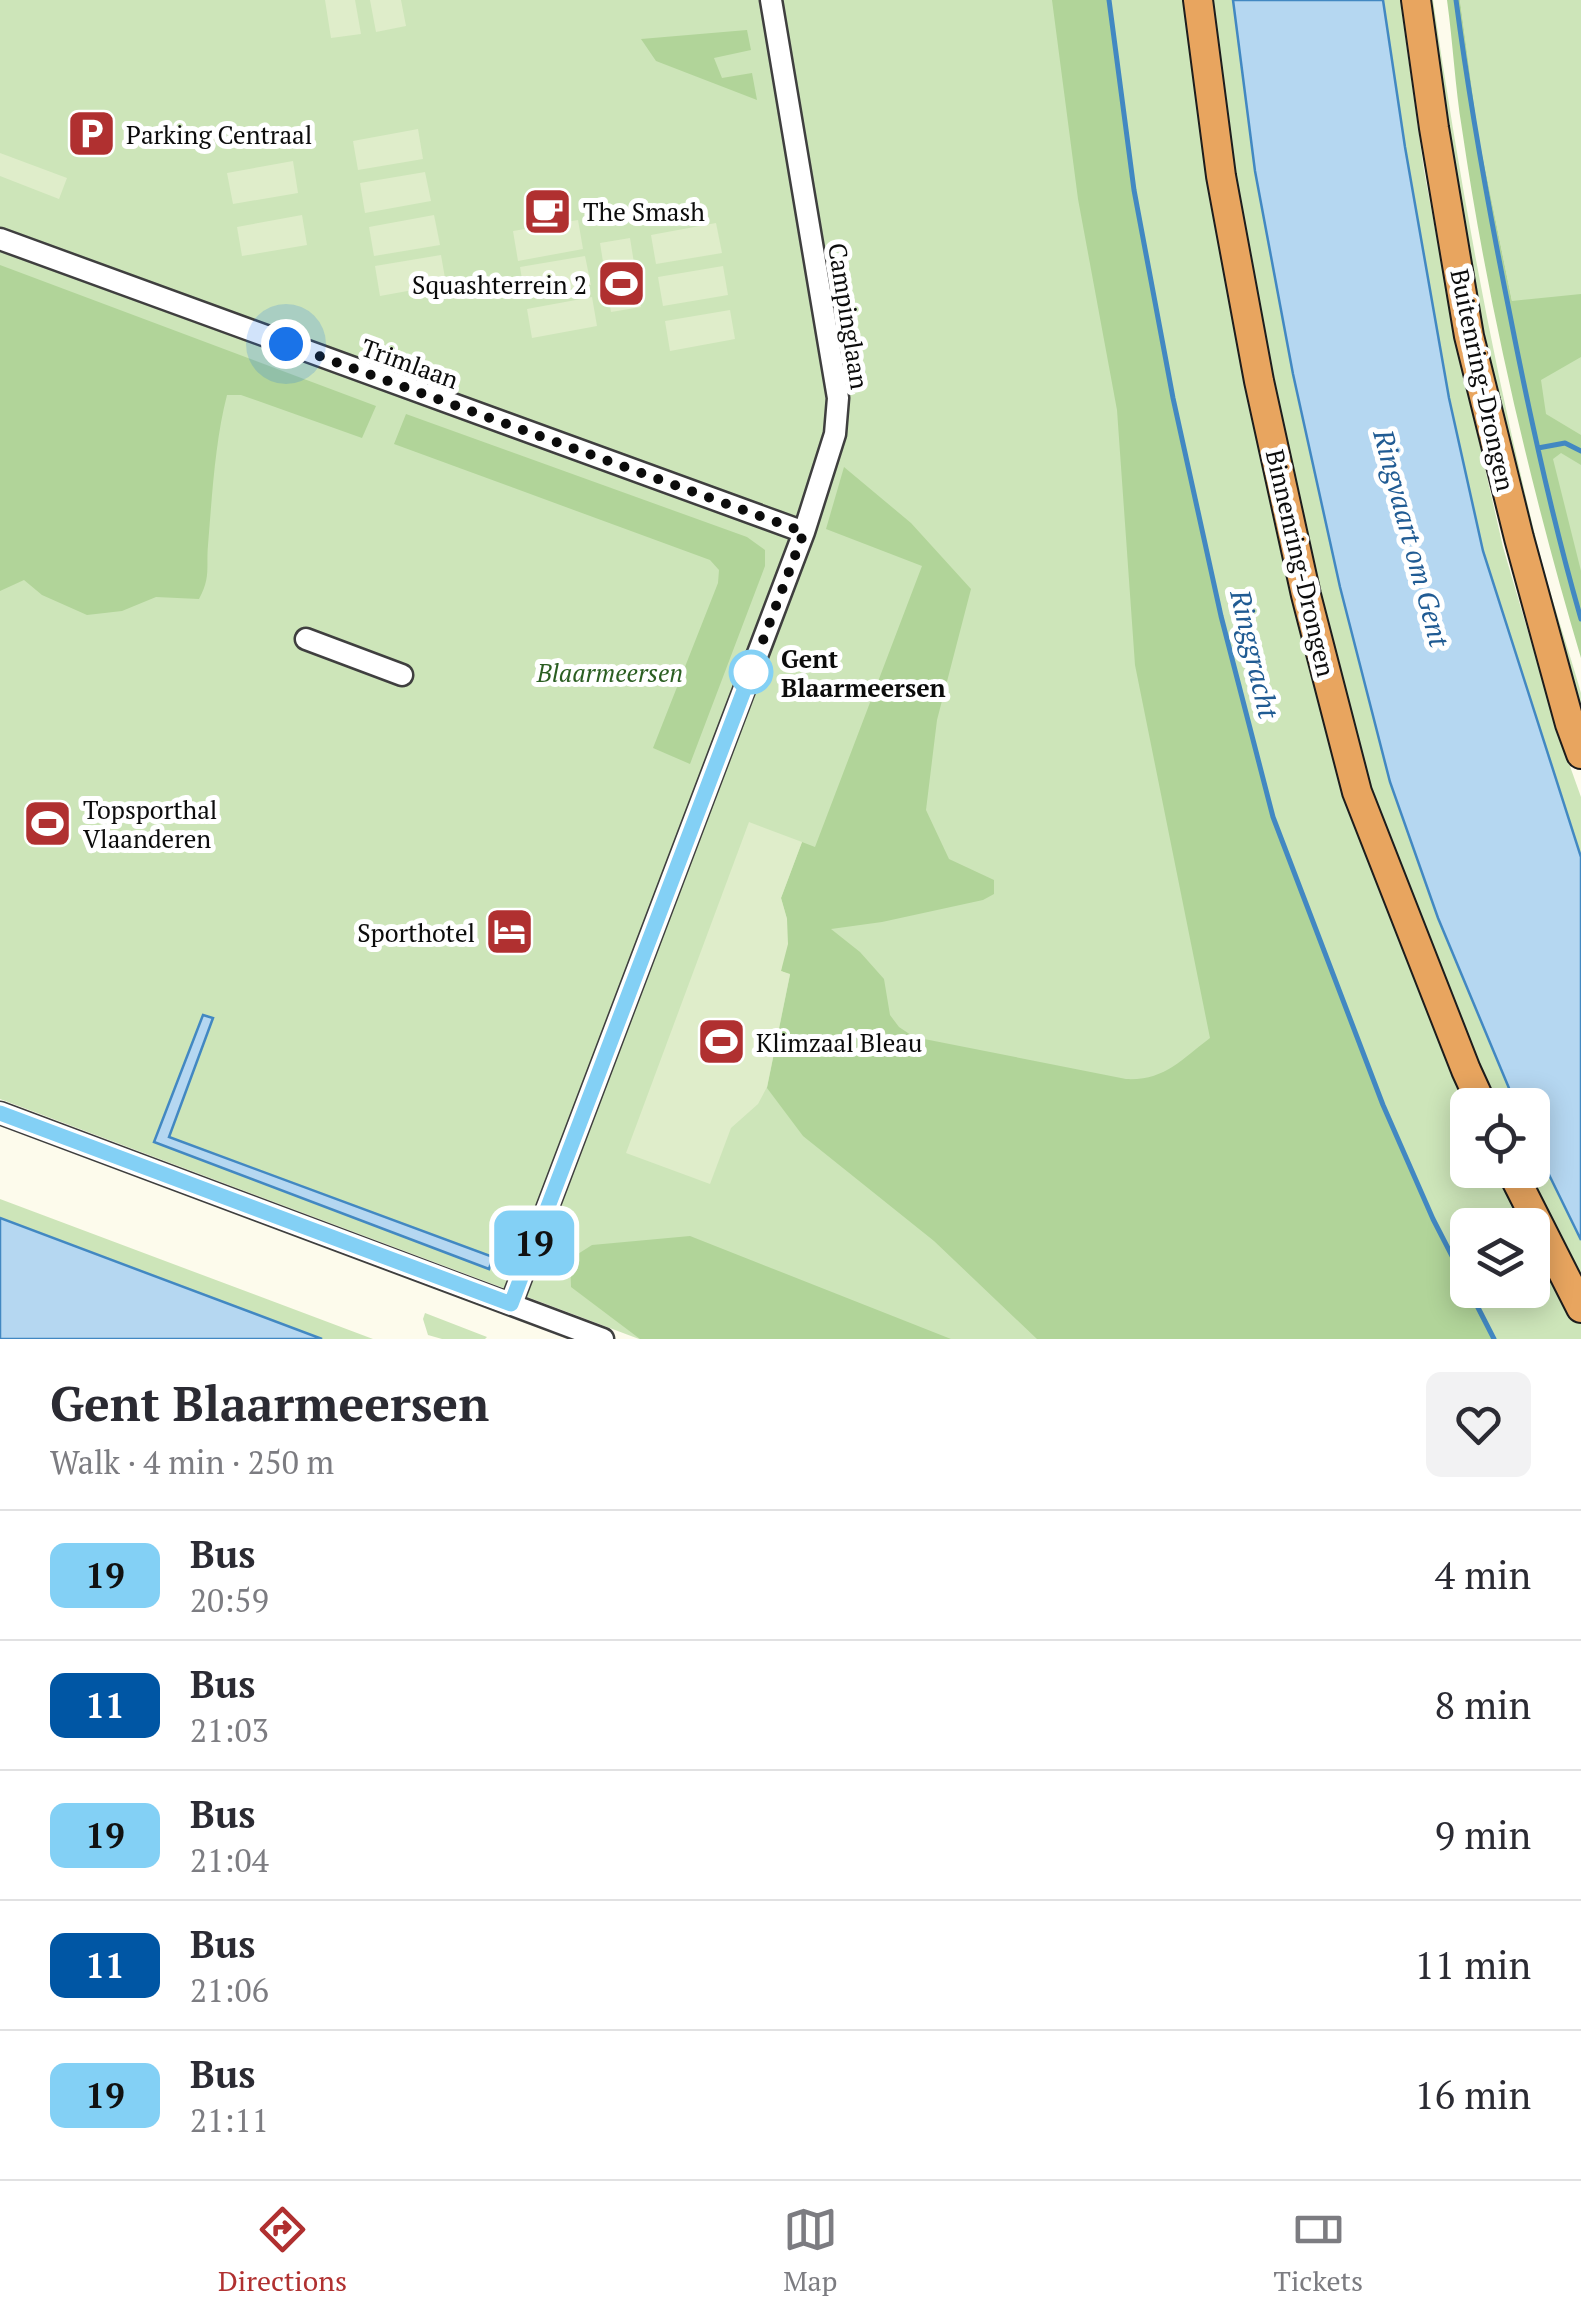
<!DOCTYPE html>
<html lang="en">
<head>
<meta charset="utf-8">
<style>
	:root { --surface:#fff; --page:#f2f2f3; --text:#2b2b33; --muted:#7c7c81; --line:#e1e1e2; --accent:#b03030 }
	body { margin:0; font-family:"PT Serif",serif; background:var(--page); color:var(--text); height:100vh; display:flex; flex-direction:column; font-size:38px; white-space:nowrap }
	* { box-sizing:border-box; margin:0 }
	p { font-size:32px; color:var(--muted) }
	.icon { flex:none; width:55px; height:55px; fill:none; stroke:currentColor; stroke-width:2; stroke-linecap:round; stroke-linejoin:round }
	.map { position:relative; height:1339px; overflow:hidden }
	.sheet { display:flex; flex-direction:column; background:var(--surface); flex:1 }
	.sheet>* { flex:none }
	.badge { padding:0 20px; border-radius:15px; font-size:35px; line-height:65px }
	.buttons { position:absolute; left:1450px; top:1088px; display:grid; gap:20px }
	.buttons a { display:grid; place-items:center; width:100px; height:100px; border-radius:15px; background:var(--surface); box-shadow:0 5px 25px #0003; font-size:50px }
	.you { position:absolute; width:50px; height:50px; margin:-25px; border:8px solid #fff; border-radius:50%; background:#1a73e8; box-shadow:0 0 0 15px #1a73e833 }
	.map>.badge { position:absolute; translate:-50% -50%; box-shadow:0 0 0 5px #fff }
	.round { display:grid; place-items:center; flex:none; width:105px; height:105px; border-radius:15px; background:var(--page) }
	.summary { display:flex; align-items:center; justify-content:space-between; height:170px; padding:0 50px }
	h1 { font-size:48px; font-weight:800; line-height:75px }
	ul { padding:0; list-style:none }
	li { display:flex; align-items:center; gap:30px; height:130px; padding:0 50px; border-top:2px solid var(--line) }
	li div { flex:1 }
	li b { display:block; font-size:38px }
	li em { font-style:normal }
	li .badge { min-width:110px; font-weight:700; text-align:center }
	.menu { display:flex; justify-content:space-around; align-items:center; height:140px; border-top:2px solid var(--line); background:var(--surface); font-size:28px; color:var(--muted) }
	.menu a { display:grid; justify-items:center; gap:5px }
	.menu .selected { color:var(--accent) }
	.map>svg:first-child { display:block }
	.green { fill:#cde5b9; fill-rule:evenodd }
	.forest { fill:#b1d499 }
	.pitch { fill:#dfedca }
	.water { fill:#b5d7f1; stroke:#4288c2; stroke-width:2.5 }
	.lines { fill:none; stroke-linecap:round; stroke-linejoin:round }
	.stream { stroke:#4288c2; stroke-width:5 }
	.minor-casing { stroke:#3f3f3f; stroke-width:25 }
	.highway-casing { stroke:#1d1d1d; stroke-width:32 }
	.minor { stroke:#fff; stroke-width:20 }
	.highway { stroke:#e8a55f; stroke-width:28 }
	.line-casing { stroke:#fff; stroke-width:22 }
	.line { stroke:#83d0f5; stroke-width:15 }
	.walk { stroke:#0c0c0c; stroke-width:10; stroke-dasharray:0 18 }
	.stop-dot { fill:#fff; stroke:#83d0f5; stroke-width:5 }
	.labels { text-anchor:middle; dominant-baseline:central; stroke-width:10; stroke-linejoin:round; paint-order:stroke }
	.poi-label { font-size:25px; fill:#0c0c0c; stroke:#fff; text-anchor:start }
	.street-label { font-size:25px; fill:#0c0c0c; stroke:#fff }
	.stop-label { font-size:25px; font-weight:bold; fill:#0c0c0c; stroke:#fff; text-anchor:start }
	.park-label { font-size:25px; font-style:italic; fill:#2b5e22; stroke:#fff }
	.water-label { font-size:28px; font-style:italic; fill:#205b93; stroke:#fff }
</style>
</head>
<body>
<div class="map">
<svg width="1581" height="1339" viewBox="0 0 1581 1339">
	<rect width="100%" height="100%" fill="#fdfbec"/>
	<path class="green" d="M0 0H1233L1255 171 1293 374 1340 587 1390 782 1438 918 1516 1105H1468V1170H1532L1533 1142 1581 1240V1339H639L0 1099ZM1468 1225H1532V1290H1468Z
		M1383 0H1400L1424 170 1455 336 1503 547 1557 730 1581 797V857L1483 551 1449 398 1405 147Z
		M1426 0H1433C1460 184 1493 366 1538 547 1550 596 1567 644 1581 693V713L1491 385 1460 221Z
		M1460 0H1581V606L1559 533 1478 133Z
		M0 1199 373 1339H322L0 1218Z
		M425 1313 487 1337 485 1339H442L428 1335 423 1319Z"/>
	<path class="forest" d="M1052 0H1109L1134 190 1173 398 1221 616 1273 817 1383 1105 1433 1219 1494 1339H1037L934 1241 803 1136 767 1088 790 975 781 971 787 919 781 898 802 842 815 847 922 566 826 529 844 467 911 523 971 589 937 720 926 810 949 859 994 880V894L983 900 882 922 831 929 860 952 884 979 890 1015 899 1027 914 1037 1126 1079C1164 1081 1181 1060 1210 1038L1135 665 1117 410 1078 199Z
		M1447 0H1460L1478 133 1512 301 1581 294V357L1541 380 1546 414 1581 435V465L1561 453 1553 459 1581 571V658C1530 486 1488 306 1462 129 1455 86 1453 43 1447 0Z
		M747 30 751 50 714 58 722 78 752 73 757 100 656 61 641 39Z
		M0 265 376 406 362 438 241 395H227C215 441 212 497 208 545 206 568 211 577 199 599L156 597 122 611 87 615 42 595 24 580 0 591Z
		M406 414 747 537 765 550V566L690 764 653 748 718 583 719 570 710 560 394 444Z
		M690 1236 951 1339H640L571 1287 570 1259 592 1245Z"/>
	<path class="pitch" d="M325 0H355L361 34 331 38Z
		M370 0H401L406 26 376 32Z
		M418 129 423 159 358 170 353 141Z
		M0 153 67 178 59 199 0 176Z
		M293 161 298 193 233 204 227 173Z
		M425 172 431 201 365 213 360 183Z
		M302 215 307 245 242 256 237 227Z
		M434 215 440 245 374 256 369 227Z
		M578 220 583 249 518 261 513 231Z
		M716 223 722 253 656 264 651 235Z
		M630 238 641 307 611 312 600 243Z
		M441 255 446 284 380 296 375 266Z
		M585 256 591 285 525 297 520 267Z
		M723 266 728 295 663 306 658 277Z
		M592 297 597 326 532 338 527 309Z
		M730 310 735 339 670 351 665 321Z
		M749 822 802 842 781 898 787 919 788 944 781 971 790 974 767 1087 758 1104 731 1128 710 1184 626 1153Z"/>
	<path class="water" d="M1233 0H1383L1405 147 1449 398 1483 551 1581 857V1240L1533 1142 1532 1105H1516L1438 918 1390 782 1340 587 1293 374 1255 171Z
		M203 1015 213 1018 169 1137 493 1257 489 1269 154 1142Z
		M0 1218 322 1339H0Z"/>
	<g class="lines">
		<path class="stream" d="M1109 0 1134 190 1173 398 1221 616 1273 817 1383 1105 1433 1219 1468 1287
			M1456 0C1470 106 1489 211 1510 315 1530 417 1552 519 1581 619
			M1538 448 1565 443 1581 451
			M1469 1290 1494 1339"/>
		<defs>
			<path id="minor" d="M0 239 804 532
				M306 639 402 675
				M0 1113 603 1339
				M511 1304 804 532 835 434 838 398 771 0"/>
			<path id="highway" d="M1198 0 1221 176 1259 381 1306 595 1357 792 1466 1070 1482 1105
				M1416 0 1434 128 1469 336 1519 538 1570 724 1581 754
				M1511 1170 1581 1308"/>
		</defs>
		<use href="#minor" class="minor-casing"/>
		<use href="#highway" class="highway-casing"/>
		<use href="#minor" class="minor"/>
		<use href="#highway" class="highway"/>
	</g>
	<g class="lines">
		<defs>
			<path id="line" d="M0 1113 511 1304 751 672"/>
		</defs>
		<use href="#line" class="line-casing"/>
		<use href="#line" class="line"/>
		<path class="walk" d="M286 344 804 532 751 672"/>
	</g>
	<defs>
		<symbol id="parking-square" viewBox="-11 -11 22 22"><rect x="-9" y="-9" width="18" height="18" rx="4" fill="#b03030" stroke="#fff"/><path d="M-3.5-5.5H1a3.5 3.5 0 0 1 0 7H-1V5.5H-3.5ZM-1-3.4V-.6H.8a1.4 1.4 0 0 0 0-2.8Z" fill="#fff"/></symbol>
		<symbol id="cafe-square" viewBox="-11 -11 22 22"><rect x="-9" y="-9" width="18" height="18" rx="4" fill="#b03030" stroke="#fff"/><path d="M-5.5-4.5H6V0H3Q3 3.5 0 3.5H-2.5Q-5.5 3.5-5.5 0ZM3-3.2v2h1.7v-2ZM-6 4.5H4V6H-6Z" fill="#fff"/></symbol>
		<symbol id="stadium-square" viewBox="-11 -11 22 22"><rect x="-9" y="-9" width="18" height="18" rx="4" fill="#b03030" stroke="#fff"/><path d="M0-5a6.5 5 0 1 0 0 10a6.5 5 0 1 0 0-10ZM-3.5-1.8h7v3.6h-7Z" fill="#fff"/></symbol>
		<symbol id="hotel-square" viewBox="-11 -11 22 22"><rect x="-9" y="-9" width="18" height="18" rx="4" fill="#b03030" stroke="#fff"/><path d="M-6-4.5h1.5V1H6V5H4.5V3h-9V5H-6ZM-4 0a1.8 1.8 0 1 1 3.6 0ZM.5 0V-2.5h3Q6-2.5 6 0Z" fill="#fff"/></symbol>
	</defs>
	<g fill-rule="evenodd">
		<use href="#parking-square" x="64" y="106" width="55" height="55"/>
		<use href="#cafe-square" x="520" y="184" width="55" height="55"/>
		<use href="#stadium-square" x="594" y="256" width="55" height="55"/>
		<use href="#stadium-square" x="20" y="796" width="55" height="55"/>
		<use href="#hotel-square" x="482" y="904" width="55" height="55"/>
		<use href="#stadium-square" x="694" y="1014" width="55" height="55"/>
	</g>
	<circle class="stop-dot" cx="751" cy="672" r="20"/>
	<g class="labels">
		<g class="poi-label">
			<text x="126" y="134">Parking Centraal</text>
			<text x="583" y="211">The Smash</text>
			<text x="587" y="284" text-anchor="end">Squashterrein 2</text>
			<text x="83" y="809">Topsporthal<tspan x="83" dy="29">Vlaanderen</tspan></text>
			<text x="475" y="932" text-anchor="end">Sporthotel</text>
			<text x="756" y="1042">Klimzaal Bleau</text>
		</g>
		<g class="street-label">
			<text transform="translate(849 316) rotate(81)">Campinglaan</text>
			<text transform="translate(410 363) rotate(20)">Trimlaan</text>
			<text transform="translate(1483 380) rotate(78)">Buitenring-Drongen</text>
			<text transform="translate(1301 563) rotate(77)">Binnenring-Drongen</text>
		</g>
		<g class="stop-label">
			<text x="781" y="658">Gent<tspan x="781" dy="29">Blaarmeersen</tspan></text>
		</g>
		<g class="park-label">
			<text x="610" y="672">Blaarmeersen</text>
		</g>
		<g class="water-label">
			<text transform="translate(1412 538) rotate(75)">Ringvaart om Gent</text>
			<text transform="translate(1255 654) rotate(77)">Ringgracht</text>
		</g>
	</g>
</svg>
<div class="buttons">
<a><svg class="icon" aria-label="locate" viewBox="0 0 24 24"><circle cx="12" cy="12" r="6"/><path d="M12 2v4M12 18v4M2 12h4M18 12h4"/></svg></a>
<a><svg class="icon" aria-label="layers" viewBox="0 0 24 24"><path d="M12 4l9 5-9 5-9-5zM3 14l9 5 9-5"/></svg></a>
</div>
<div class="you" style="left:286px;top:344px"></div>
<b class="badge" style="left:534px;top:1243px;background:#83d0f5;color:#111">19</b>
</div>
<section class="sheet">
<div class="summary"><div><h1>Gent Blaarmeersen</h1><p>Walk · 4 min · 250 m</p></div><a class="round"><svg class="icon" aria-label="heart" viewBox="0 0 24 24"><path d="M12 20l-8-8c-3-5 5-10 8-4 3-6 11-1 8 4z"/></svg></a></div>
<ul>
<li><span class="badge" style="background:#83d0f5;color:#111">19</span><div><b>Bus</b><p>20:59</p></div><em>4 min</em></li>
<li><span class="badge" style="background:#0056a4;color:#fff">11</span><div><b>Bus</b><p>21:03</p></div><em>8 min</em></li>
<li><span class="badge" style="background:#83d0f5;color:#111">19</span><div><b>Bus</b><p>21:04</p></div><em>9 min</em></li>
<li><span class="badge" style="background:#0056a4;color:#fff">11</span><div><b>Bus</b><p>21:06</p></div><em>11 min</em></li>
<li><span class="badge" style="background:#83d0f5;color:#111">19</span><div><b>Bus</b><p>21:11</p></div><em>16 min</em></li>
</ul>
</section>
<nav class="menu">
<a class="selected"><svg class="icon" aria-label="directions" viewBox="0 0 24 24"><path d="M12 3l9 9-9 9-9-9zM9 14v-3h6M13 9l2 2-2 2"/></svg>Directions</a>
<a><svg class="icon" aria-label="map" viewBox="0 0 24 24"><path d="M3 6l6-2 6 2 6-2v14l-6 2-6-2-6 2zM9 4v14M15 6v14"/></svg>Map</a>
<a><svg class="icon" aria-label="tickets" viewBox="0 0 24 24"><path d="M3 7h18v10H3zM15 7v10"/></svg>Tickets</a>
</nav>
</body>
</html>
